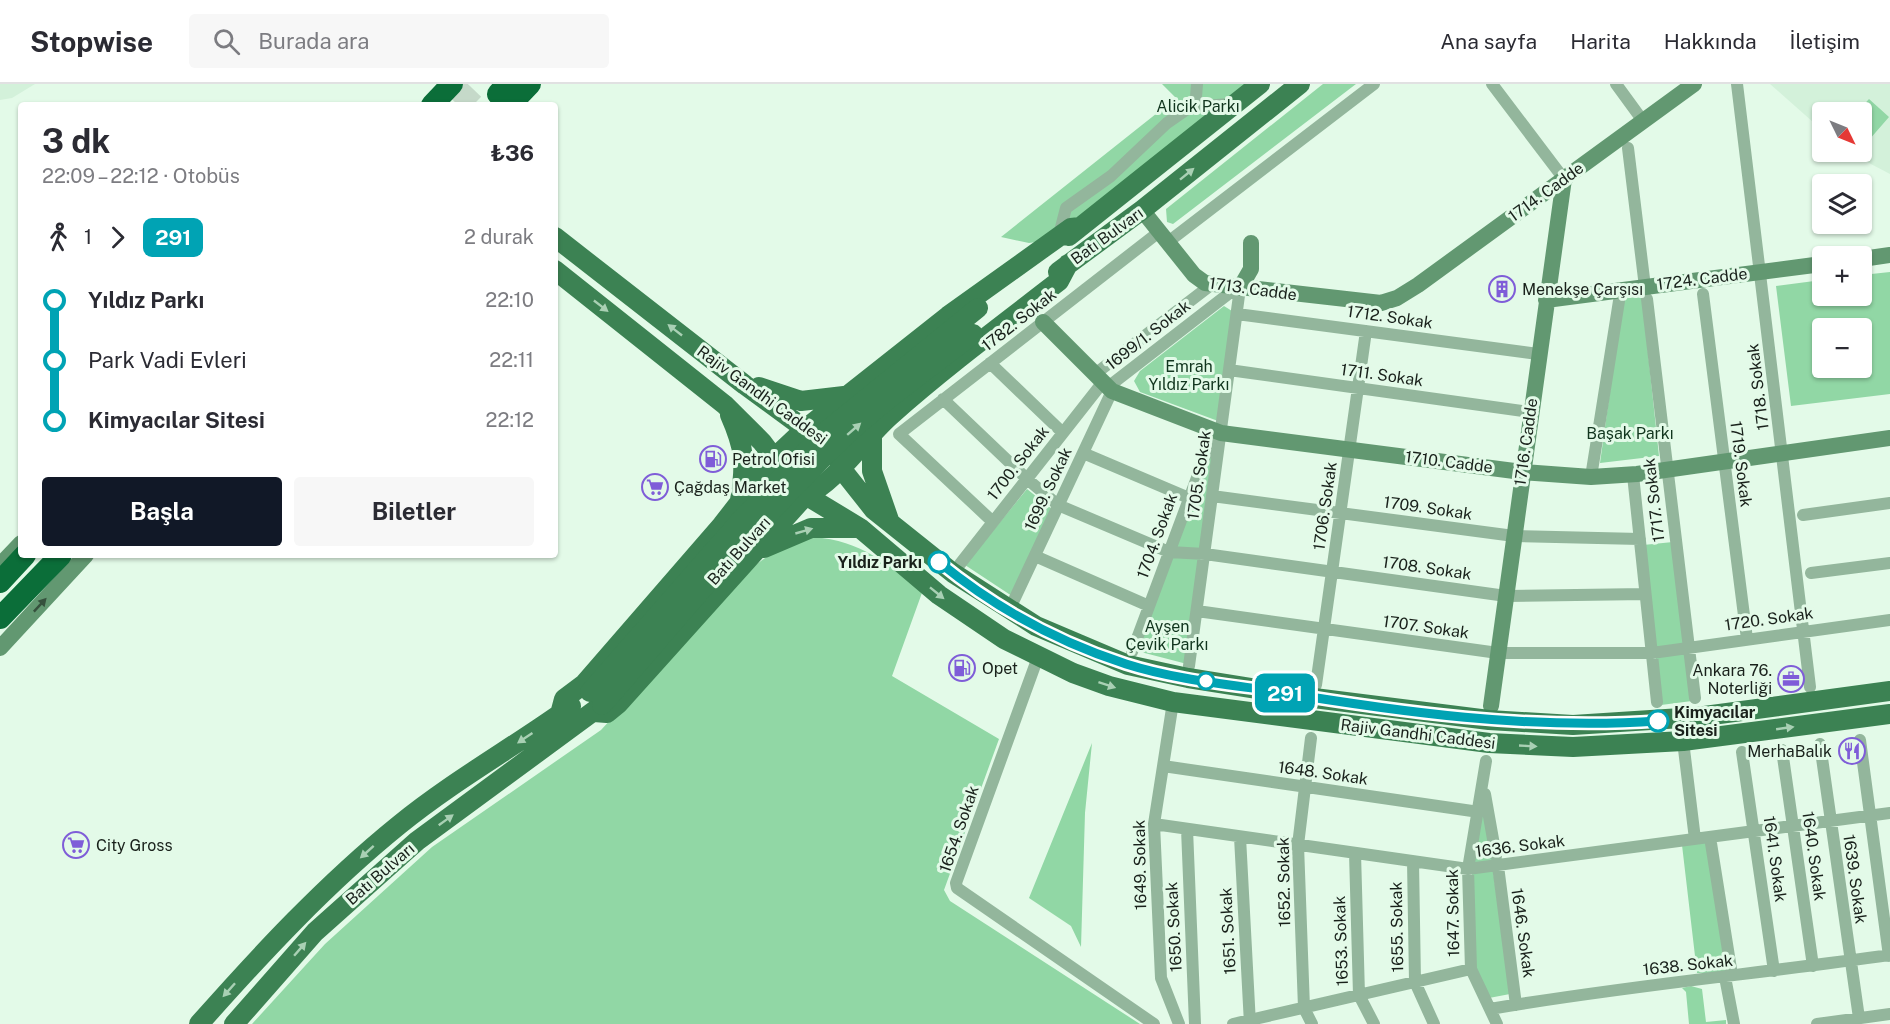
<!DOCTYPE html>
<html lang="tr">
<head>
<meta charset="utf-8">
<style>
	:root { --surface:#fff; --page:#f7f7f7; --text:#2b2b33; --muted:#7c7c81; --line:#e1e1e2; --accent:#111827 }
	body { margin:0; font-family:"Public Sans",sans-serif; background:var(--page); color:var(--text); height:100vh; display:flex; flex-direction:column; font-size:22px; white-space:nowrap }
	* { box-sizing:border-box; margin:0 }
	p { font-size:20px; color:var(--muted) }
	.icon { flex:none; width:33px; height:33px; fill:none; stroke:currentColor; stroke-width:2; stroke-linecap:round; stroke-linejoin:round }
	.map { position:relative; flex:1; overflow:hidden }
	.sheet { position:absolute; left:18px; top:18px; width:540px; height:456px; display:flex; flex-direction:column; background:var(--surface); border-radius:6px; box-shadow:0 2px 4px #0004 }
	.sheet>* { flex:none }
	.badge { padding:0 12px; border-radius:9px; font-size:21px; line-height:39px }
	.needle { width:39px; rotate:133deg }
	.fabs { position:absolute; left:1812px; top:18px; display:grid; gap:12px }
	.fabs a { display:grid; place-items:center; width:60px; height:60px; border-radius:6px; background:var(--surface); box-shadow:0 2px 4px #0004; font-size:30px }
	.map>.badge { position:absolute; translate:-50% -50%; box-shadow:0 0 0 3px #fff }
	.legs { display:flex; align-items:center; gap:9px; height:66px; padding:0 24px; font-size:20px }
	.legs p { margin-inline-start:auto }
	.head { display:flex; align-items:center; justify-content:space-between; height:102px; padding:0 24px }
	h1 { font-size:33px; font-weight:700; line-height:45px }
	.action { display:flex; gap:12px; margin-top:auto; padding:12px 24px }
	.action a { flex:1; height:69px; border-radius:6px; background:var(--accent); color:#fff; font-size:24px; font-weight:700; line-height:69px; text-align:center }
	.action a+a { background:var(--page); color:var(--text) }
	ul { padding:0 24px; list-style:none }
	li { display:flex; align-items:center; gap:21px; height:60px; font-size:22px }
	li i { display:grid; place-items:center; width:9px; height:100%; margin:0 8px; background:currentColor }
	li i::after { content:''; width:15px; height:15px; margin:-8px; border:4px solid; border-radius:50%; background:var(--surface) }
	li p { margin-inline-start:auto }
	li:first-child i { background:linear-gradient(#0000 50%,currentColor 0) }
	li:last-child i { background:linear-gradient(currentColor 50%,#0000 0) }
	header { display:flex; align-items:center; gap:36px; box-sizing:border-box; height:84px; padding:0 30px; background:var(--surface); border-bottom:2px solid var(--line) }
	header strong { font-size:28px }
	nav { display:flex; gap:33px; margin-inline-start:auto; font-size:21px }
	.search { width:420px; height:54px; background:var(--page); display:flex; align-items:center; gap:15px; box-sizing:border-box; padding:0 21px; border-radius:6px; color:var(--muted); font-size:22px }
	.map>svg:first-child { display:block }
	.built { fill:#d3f1da }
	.green { fill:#91d7a5; fill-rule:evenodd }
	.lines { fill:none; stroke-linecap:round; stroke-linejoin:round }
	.highway-tunnel { stroke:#c5d9c9; stroke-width:22; stroke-dasharray:22 11; stroke-linecap:butt }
	.street { stroke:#93b69c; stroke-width:12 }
	.secondary { stroke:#629871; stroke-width:16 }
	.primary { stroke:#3c8253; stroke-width:20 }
	.highway { stroke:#0b6e39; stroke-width:22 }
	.primary-bridge { stroke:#3c8253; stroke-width:20 }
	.oneway { fill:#a9d0b4 }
	.oneway2 { fill:#36513d }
	.line-1-casing { stroke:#fff; stroke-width:14 }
	.line-1 { stroke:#00a3b4; stroke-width:9 }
	.stop-1-dot { fill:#fff; stroke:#00a3b4; stroke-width:3 }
	.labels { text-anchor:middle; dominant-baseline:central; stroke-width:6; stroke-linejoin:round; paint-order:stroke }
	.park-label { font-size:16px; fill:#11351e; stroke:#e3fae8 }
	.street-label { font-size:16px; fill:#19211b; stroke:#e3fae8 }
	.poi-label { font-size:16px; fill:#19211b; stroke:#e3fae8; text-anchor:start }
	.stop-label { font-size:16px; font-weight:bold; fill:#19211b; stroke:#e3fae8; text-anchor:end }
</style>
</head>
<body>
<header>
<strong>Stopwise</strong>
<div class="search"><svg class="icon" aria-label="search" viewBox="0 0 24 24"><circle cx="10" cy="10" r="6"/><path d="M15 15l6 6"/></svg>Burada ara</div>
<nav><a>Ana sayfa</a><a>Harita</a><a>Hakkında</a><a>İletişim</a></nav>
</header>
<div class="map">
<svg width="1890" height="940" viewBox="0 0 1890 940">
	<rect width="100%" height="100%" fill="#e3fae8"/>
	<path class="built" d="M0 0H35L12 14 0 16Z
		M1770 0H1890V90L1848 68H1862V28H1822V46Z"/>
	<path class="green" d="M1162 0H1251L1058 155 1029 159 1001 153 1176 14Z
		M1323 0H1356L1173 140 1167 138 1166 125Z
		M1869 15 1889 33 1862 64V28H1857Z
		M1890 188V310L1791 322 1776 202 1822 196V212H1862V191ZM1822 244H1862V284H1822Z
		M1642 212 1659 372 1600 379 1623 214Z
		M1224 222 1232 227 1218 337 1140 308 1134 297 1140 287Z
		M1215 360 1202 467 1175 465Z
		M1027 405 1053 426 1012 512 965 481Z
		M813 453C863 457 884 479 923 506L892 592 999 655 944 806 950 817 1140 940H252L325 860 432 763 601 646 750 485 783 461Z
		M1673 458 1692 617 1661 621 1643 461Z
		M1172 471 1201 472 1187 580 1137 567Z
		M1092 659 1085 729 1081 863 1071 842 1029 814Z
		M1484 717 1494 777 1471 779Z
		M1707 757 1729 889H1697L1682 761Z
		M1493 786 1510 910 1489 914 1474 885 1472 789Z
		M1691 902 1702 905 1706 938 1726 936V940H1689L1686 908 1682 904Z"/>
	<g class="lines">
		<path class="highway-tunnel" d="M458 21 478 0"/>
		<path class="street" d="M1492 0 1564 95
			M1616 0 1643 37
			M1737 0 1810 603
			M1190 23 1230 20
			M1628 64 1645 203
			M1058 155 1066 124 1111 92 1167 39 1190 23 1196 13 1197 0
			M1168 158 1374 0
			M1703 210 1747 555
			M1647 215 1695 614
			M1237 230 1538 270
			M990 279 1063 349
			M1229 286 1530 328
			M1095 290 1211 201
			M1108 303 1236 204
			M943 315 1027 395 1058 421 1169 468 1205 470 1506 512 1645 510
			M1083 369 1189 414
			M1633 391 1657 618
			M1591 393 1619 217
			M1212 412 1514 452 1640 455
			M1803 431 1890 419
			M993 438 899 350 1159 148
			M1035 472 1149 522
			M960 480 1103 298
			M1811 489 1890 479
			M1014 516 1112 307
			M1197 527 1498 569H1652L1890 536
			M1132 568 1214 348
			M1038 573 956 799 957 804 1154 940
			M1189 582 1240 204
			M1316 601 1366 247
			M1173 618 1154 740 1161 894 1179 940
			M1311 654 1298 761 1304 924 1312 940
			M1860 656 1889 872
			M1683 657 1695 755
			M1820 660 1859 934
			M1782 666 1813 882
			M1742 668 1774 887
			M1486 677 1468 785 1471 885 1497 940
			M1163 682 1479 728
			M1485 710 1496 772
			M1154 740 1468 785 1890 729
			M1187 745 1195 940
			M1240 753 1250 940
			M1710 753 1731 885
			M1355 769 1359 911 1374 940
			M1413 777 1415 898 1434 940
			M1498 782 1516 921
			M1725 893 1734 940
			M1490 925C1623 902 1756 890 1890 871
			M1233 940 1471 885
			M1817 940 1890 930"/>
		<path class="secondary" d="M1142 126 1194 191 1205 199 1381 219 1397 214 1418 201 1694 0
			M1862 175 1890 171
			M1240 204 1251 185V159
			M1546 216 1822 180
			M1043 238 1112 307 1221 349 1522 388 1591 393 1637 390 1890 354
			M0 481 21 459
			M0 564 86 471
			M1491 622 1564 95"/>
		<path class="primary" d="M1069 152 1260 0
			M555 153 745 301 805 345 827 356 839 370 840 383 874 426 953 489 1036 542 1128 581 1188 594 1314 614 1489 636 1573 641 1697 633 1890 607
			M555 186 725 321 762 358 774 374 777 389 784 398 860 444 939 511 1004 555 1073 589 1109 602 1173 618 1489 659 1573 663 1683 657 1890 630
			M1058 188 1142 126 1300 0
			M759 303 801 317 844 312
			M730 331C745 365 746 379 740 416
			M872 350V387L889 436
			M764 464 811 444H856
			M594 628 607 629 618 620 805 412C837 397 862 357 890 332 944 284 1002 241 1059 197L1068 180
			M560 630 564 615 584 600 722 441 774 374 805 345 948 232 1071 144 1080 143
			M199 940C261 870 326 800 399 741 453 697 514 663 571 622
			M234 940 315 848 417 757 602 621"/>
		<path class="highway" d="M498 10 507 0
			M432 21 452 0
			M510 21 530 0
			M0 498 25 471
			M0 534 61 471"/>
		<path class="primary-bridge" d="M590 608 739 438 825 348 978 224
			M602 621C680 532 756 438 841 356 882 317 929 285 973 250"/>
	</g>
	<defs><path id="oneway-solid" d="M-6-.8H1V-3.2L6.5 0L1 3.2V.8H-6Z" transform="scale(1.5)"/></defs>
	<g class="oneway">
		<use href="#oneway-solid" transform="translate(1187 90) rotate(-39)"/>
		<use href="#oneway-solid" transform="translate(601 222) rotate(38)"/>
		<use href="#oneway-solid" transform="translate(675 246) rotate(-142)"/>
		<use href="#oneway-solid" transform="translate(854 345) rotate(-41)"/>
		<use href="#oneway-solid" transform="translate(804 447) rotate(-16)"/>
		<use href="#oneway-solid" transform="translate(937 509) rotate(39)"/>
		<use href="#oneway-solid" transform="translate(1107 601) rotate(18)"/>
		<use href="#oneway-solid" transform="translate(1785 644) rotate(-8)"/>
		<use href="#oneway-solid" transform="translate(525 654) rotate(146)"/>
		<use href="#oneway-solid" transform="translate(1528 662) rotate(3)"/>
		<use href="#oneway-solid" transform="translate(446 736) rotate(-36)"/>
		<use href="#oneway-solid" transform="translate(367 768) rotate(138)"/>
		<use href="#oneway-solid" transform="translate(300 865) rotate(-49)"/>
		<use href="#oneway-solid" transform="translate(229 906) rotate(132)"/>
	</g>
	<use class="oneway2" href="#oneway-solid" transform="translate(40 521) rotate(-47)"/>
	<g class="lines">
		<defs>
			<path id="line-1" d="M939 478C994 523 1058 558 1126 580 1173 595 1224 600 1273 607 1400 628 1529 646 1658 637"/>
		</defs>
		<use href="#line-1" class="line-1-casing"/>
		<use href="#line-1" class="line-1"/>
	</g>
	<defs>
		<symbol id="building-ring" viewBox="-11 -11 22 22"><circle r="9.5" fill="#e3fae8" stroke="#7f5dd8" stroke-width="1.5"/><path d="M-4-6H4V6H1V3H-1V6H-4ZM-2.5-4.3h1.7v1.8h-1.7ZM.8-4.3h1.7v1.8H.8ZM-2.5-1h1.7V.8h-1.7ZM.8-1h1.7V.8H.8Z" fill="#7f5dd8"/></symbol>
		<symbol id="fuel-ring" viewBox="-11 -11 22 22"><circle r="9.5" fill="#e3fae8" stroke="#7f5dd8" stroke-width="1.5"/><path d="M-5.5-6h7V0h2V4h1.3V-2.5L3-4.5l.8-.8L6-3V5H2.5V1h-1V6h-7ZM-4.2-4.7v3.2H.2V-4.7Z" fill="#7f5dd8"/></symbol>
		<symbol id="supermarket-ring" viewBox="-11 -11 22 22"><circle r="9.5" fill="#e3fae8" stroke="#7f5dd8" stroke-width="1.5"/><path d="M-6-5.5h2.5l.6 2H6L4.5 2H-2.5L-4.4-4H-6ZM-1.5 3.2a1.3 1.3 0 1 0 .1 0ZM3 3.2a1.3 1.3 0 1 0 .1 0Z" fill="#7f5dd8"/></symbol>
		<symbol id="office-ring" viewBox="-11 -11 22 22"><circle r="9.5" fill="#e3fae8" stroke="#7f5dd8" stroke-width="1.5"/><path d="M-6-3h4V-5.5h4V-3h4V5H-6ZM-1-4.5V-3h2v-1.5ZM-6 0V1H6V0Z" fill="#7f5dd8"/></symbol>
		<symbol id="restaurant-ring" viewBox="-11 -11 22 22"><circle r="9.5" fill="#e3fae8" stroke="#7f5dd8" stroke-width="1.5"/><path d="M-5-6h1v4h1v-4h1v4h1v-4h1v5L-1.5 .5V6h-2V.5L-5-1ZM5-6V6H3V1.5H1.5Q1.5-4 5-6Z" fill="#7f5dd8"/></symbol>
	</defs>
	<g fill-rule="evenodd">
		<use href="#building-ring" x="1487" y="190" width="30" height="30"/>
		<use href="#fuel-ring" x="698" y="360" width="30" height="30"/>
		<use href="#supermarket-ring" x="640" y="388" width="30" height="30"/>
		<use href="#fuel-ring" x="947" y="569" width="30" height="30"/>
		<use href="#office-ring" x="1776" y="580" width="30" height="30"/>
		<use href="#restaurant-ring" x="1837" y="652" width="30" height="30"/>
		<use href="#supermarket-ring" x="61" y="746" width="30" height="30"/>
	</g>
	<g class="stop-1-dot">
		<circle cx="939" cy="478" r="10"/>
		<circle cx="1206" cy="597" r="8"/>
		<circle cx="1658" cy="637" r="10"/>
	</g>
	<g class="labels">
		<g class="park-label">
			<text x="1198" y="22">Alicik Parkı</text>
			<text x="1189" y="282">Emrah<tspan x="1189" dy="18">Yıldız Parkı</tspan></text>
			<text x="1630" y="349">Başak Parkı</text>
			<text x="1167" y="542">Ayşen<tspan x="1167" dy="18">Çevik Parkı</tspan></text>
		</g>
		<g class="street-label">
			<text transform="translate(1546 108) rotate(-36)">1714. Cadde</text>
			<text transform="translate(1107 152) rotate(-36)">Batı Bulvarı</text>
			<text transform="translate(1702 195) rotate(-7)">1724. Cadde</text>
			<text transform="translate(1253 205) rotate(8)">1713. Cadde</text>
			<text transform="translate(1390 233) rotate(8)">1712. Sokak</text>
			<text transform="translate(1019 236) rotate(-38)">1782. Sokak</text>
			<text transform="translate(1148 251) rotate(-38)">1699/1. Sokak</text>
			<text transform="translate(1382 291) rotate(8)">1711. Sokak</text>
			<text transform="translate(1758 303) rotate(-97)">1718. Sokak</text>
			<text transform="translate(762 311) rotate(36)">Rajiv Gandhi Caddesi</text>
			<text transform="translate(1526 358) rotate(-82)">1716. Cadde</text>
			<text transform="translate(1449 378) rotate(7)">1710. Cadde</text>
			<text transform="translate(1018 379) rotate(-52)">1700. Sokak</text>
			<text transform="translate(1741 380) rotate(83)">1719. Sokak</text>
			<text transform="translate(1199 391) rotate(-82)">1705. Sokak</text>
			<text transform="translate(1048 405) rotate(-65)">1699. Sokak</text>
			<text transform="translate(1654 416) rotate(-97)">1717. Sokak</text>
			<text transform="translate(1325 422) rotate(-82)">1706. Sokak</text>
			<text transform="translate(1428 424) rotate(8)">1709. Sokak</text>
			<text transform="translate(1157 452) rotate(-70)">1704. Sokak</text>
			<text transform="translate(739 467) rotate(-48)">Batı Bulvarı</text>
			<text transform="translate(1427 484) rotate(8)">1708. Sokak</text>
			<text transform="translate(1769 535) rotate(-8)">1720. Sokak</text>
			<text transform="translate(1426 543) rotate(8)">1707. Sokak</text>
			<text transform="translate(1418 650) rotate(7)">Rajiv Gandhi Caddesi</text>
			<text transform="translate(1323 689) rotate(8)">1648. Sokak</text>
			<text transform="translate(959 745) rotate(-71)">1654. Sokak</text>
			<text transform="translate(1520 762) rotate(-7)">1636. Sokak</text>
			<text transform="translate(1814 772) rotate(82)">1640. Sokak</text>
			<text transform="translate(1775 775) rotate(82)">1641. Sokak</text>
			<text transform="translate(1140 781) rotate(-91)">1649. Sokak</text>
			<text transform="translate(380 790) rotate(-41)">Batı Bulvarı</text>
			<text transform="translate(1855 795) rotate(82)">1639. Sokak</text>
			<text transform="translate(1284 798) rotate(-91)">1652. Sokak</text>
			<text transform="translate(1453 829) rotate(-91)">1647. Sokak</text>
			<text transform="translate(1174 843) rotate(-93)">1650. Sokak</text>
			<text transform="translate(1397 843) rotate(-91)">1655. Sokak</text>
			<text transform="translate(1228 847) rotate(-93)">1651. Sokak</text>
			<text transform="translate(1523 849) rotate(82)">1646. Sokak</text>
			<text transform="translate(1341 857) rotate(-92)">1653. Sokak</text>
			<text transform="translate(1688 881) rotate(-6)">1638. Sokak</text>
		</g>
		<g class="poi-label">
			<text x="1522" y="205">Menekşe Çarşısı</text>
			<text x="732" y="375">Petrol Ofisi</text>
			<text x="674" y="403">Çağdaş Market</text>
			<text x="982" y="584">Opet</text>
			<text x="1772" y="586" text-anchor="end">Ankara 76.<tspan x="1772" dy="18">Noterliği</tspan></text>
			<text x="1832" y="667" text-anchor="end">MerhaBalık</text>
			<text x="96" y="761">City Gross</text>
		</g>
		<g class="stop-label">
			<text x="922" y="478">Yıldız Parkı</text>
			<text x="1674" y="628" text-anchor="start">Kimyacılar<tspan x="1674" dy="18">Sitesi</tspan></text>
		</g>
	</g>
</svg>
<div class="fabs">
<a><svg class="needle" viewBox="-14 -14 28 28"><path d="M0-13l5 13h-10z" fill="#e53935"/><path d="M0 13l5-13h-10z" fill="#7c7c81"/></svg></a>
<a><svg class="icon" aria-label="layers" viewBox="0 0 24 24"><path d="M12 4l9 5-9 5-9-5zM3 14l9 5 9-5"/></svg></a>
<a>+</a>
<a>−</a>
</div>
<b class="badge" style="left:1285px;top:609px;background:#00a3b4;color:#fff">291</b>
<section class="sheet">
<div class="head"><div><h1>3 dk</h1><p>22:09 – 22:12 · Otobüs</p></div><b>₺36</b></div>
<div class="legs"><svg class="icon" aria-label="walk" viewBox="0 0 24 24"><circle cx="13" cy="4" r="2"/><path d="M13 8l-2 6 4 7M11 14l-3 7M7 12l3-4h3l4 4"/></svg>1<svg class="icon" aria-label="forward" viewBox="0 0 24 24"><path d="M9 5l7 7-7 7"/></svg><b class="badge" style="background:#00a3b4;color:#fff">291</b><p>2 durak</p></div>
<ul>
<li><i style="color:#00a3b4"></i><b>Yıldız Parkı</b><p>22:10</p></li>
<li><i style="color:#00a3b4"></i><span>Park Vadi Evleri</span><p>22:11</p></li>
<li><i style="color:#00a3b4"></i><b>Kimyacılar Sitesi</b><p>22:12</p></li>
</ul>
<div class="action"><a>Başla</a><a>Biletler</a></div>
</section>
</div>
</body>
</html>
